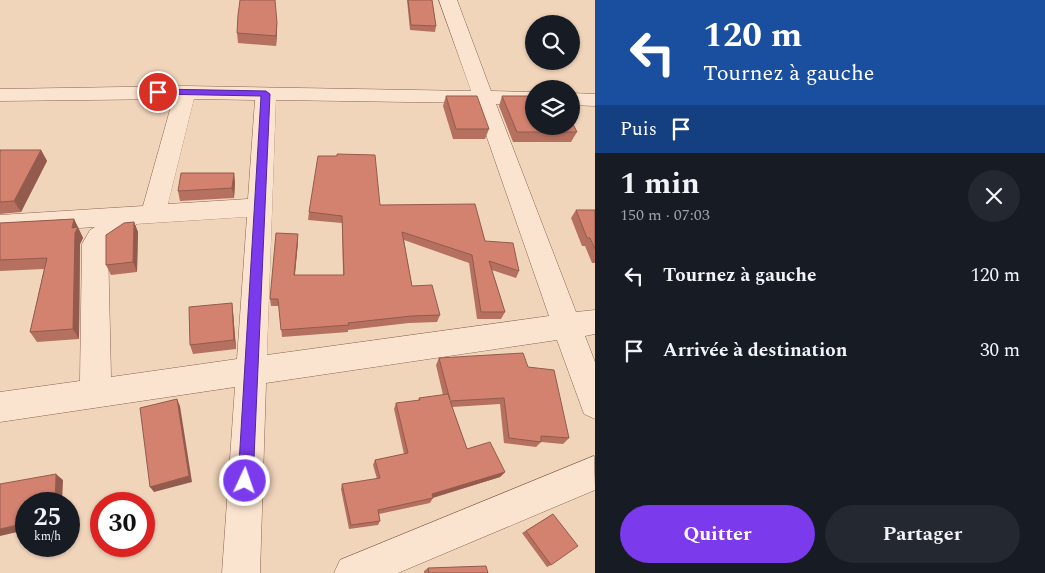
<!DOCTYPE html>
<html lang="fr">
<head>
<meta charset="utf-8">
<style>
	:root { --surface:#171b24; --page:#242831; --text:#f1f3f6; --muted:#9ea1a6; --accent:#7c3aed }
	body { margin:0; font-family:Spectral,serif; background:var(--page); color:var(--text); height:100vh; display:flex; flex-direction:column; font-size:19px; white-space:nowrap }
	* { box-sizing:border-box; margin:0 }
	p { font-size:16px; color:var(--muted) }
	.icon { flex:none; width:28px; height:28px; fill:none; stroke:currentColor; stroke-width:2; stroke-linecap:round; stroke-linejoin:round }
	.map { position:relative; flex:1; overflow:hidden }
	.panel { display:flex; flex-direction:column; background:var(--surface); width:450px }
	.panel>* { flex:none }
	.top-card { background:#1a4fa0; color:#fff; overflow:hidden }
	.tools { position:absolute; left:525px; top:15px; display:grid; gap:10px }
	.tools a { display:grid; place-items:center; width:55px; height:55px; border-radius:50%; background:var(--surface); box-shadow:0 1px 4px #0004; font-size:25px }
	.speed { position:absolute; left:15px; top:492px; display:flex; gap:10px; font-size:25px; font-weight:700; text-align:center }
	.speed>* { display:grid; place-content:center; width:65px; height:65px; border-radius:50%; background:var(--surface); box-shadow:0 1px 4px #0004; line-height:1 }
	.speed small { font-size:12px; font-weight:400 }
	.speed .limit { border:8px solid #d22; background:#fff; color:#111 }
	.pin { position:absolute; display:grid; place-items:center; width:42px; height:42px; color:#fff; margin:-21px; border:2px solid #fff; border-radius:50%; box-shadow:0 1px 5px #0007 }
	.me { position:absolute; width:55px; margin:-28px; rotate:3deg; stroke-linejoin:round; filter:drop-shadow(0 0 4px #0008) }
	.turn { display:flex; align-items:center; gap:18px; height:105px; padding:0 25px; font-size:22px }
	.turn .icon { width:65px; height:65px; stroke-width:2.5 }
	.turn b { display:block; font-size:35px; line-height:42px }
	.then { display:flex; align-items:center; height:48px; padding:0 25px; background:#0003; gap:10px; font-size:19px }
	.round { display:grid; place-items:center; flex:none; width:52px; height:52px; border-radius:26px; background:var(--page) }
	.summary { display:flex; align-items:center; justify-content:space-between; height:85px; padding:0 25px }
	h1 { font-size:30px; font-weight:700; line-height:38px }
	.action { display:flex; gap:10px; margin-top:auto; padding:10px 25px }
	.action a { flex:1; height:58px; border-radius:30px; background:var(--accent); color:#fff; font-size:20px; font-weight:700; line-height:58px; text-align:center }
	.action a+a { background:var(--page); color:var(--text) }
	ul { padding:0; list-style:none }
	li { display:flex; align-items:center; gap:15px; height:75px; padding:0 25px }
	li div { flex:1 }
	li b { display:block; font-size:19px }
	li em { font-style:normal }
	main { display:flex; flex:1; min-height:0 }
	.map>svg:first-child { display:block }
	.lines { fill:none; stroke-linecap:round; stroke-linejoin:round }
	.minor-casing { stroke:#896454; stroke-width:1 }
	.minor { fill:#fbe4cf; fill-rule:evenodd }
	.wall { fill:#b5705f }
	.shaded-wall { fill:#935b4d }
	.building { fill:#d2826e; stroke:#935b4d }
	.route { fill:#7c3aed; stroke:#51269a }
</style>
</head>
<body>
<main>
<div class="map">
<svg width="595" height="573" viewBox="0 0 595 573">
	<rect width="100%" height="100%" fill="#f1d5bb"/>
	<g class="lines">
		<defs>
			<path id="minor" d="M 439,0 L 457,0 L 491,91 L 534,92 L 534,104 L 496,104 L 576,312 L 595,310 L 595,334 L 585,336 L 595,362 L 595,419 L 584,414 L 557,340 L 266,383 L 260,573 L 222,573 L 235,387 L 0,422 L 0,392 L 80,381 L 82,244 L 90,230 L 95,227 L 0,233 L 0,215 L 143,206 L 173,99 L 0,101 L 0,89 L 185,86 L 471,91 ZM 194,99 L 255,100 L 248,199 L 168,204 ZM 276,100 L 475,103 L 549,316 L 267,355 ZM 247,217 L 237,359 L 111,377 L 108,244 L 137,224 Z
				M 571,93 L 595,94 L 595,106 L 571,105 Z
				M 594,456 L 595,490 L 398,573 L 334,573 L 340,560 Z"/>
		</defs>
		<use href="#minor" class="minor-casing"/>
		<use href="#minor" class="minor"/>
	</g>
	<path class="wall" d="M 407,0 L 432,0 L 436,26 L 435,32 L 410,30 Z
		M 277,23 L 277,33 L 276,46 L 238,43 L 237,33 Z
		M 446,96 L 489,129 L 485,139 L 453,139 L 443,106 Z
		M 502,96 L 577,132 L 571,142 L 513,142 L 499,106 Z
		M 0,150 L 41,150 L 47,161 L 21,212 L 0,214 Z
		M 234,173 L 235,183 L 234,198 L 180,201 L 178,191 Z
		M 380,205 L 485,241 L 519,271 L 516,278 L 492,270 L 505,312 L 501,319 L 477,319 L 469,263 L 404,240 L 412,286 L 440,315 L 437,322 L 409,323 L 348,330 L 348,332 L 282,337 L 279,306 L 271,306 L 270,299 L 298,242 L 295,275 L 343,275 L 342,223 L 308,220 L 309,212 Z
		M 576,210 L 595,210 L 595,263 L 592,263 L 585,246 L 582,246 L 571,218 Z
		M 74,219 L 83,238 L 80,244 L 79,339 L 37,342 L 30,332 L 44,269 L 0,271 L 0,223 Z
		M 134,222 L 138,232 L 137,272 L 111,275 L 106,265 Z
		M 232,303 L 233,312 L 236,349 L 193,354 L 190,345 Z
		M 439,358 L 528,367 L 569,438 L 563,444 L 541,442 L 536,447 L 504,443 L 500,404 L 452,407 L 467,449 L 505,472 L 500,477 L 433,498 L 430,503 L 379,514 L 380,521 L 378,525 L 349,529 L 341,489 L 342,484 L 377,479 L 373,465 L 375,460 L 404,454 L 394,409 L 396,403 L 418,401 L 419,398 L 443,395 L 436,365 Z
		M 553,514 L 551,565 L 547,567 L 522,533 Z
		M 428,568 L 488,573 L 424,573 L 424,571 Z"/>
	<path class="shaded-wall" d="M 277,23 L 277,33 L 276,46 L 276,36 Z
		M 41,150 L 47,161 L 21,212 L 14,201 Z
		M 234,173 L 235,183 L 234,198 L 232,188 Z
		M 74,219 L 83,238 L 80,244 L 79,339 L 73,329 L 72,228 Z
		M 134,222 L 138,232 L 137,272 L 133,262 Z
		M 298,234 L 298,242 L 294,282 L 294,275 Z
		M 232,303 L 233,312 L 236,349 L 234,340 Z
		M 177,399 L 180,406 L 192,482 L 154,492 L 150,487 Z
		M 505,472 L 500,477 L 428,499 L 432,494 Z
		M 56,474 L 63,480 L 62,504 L 55,504 Z
		M 26,523 L 26,530 L 0,536 L 0,529 Z"/>
	<path class="building" d="M 240,0 L 275,0 L 277,23 L 276,36 L 237,33 L 238,15 Z
		M 408,0 L 432,0 L 436,26 L 411,25 Z
		M 446,96 L 477,96 L 489,129 L 456,129 Z
		M 502,96 L 534,96 L 534,126 L 571,126 L 571,120 L 577,132 L 517,132 Z
		M 0,150 L 41,150 L 14,201 L 0,202 Z
		M 337,154 L 375,155 L 380,205 L 475,204 L 485,241 L 513,243 L 519,271 L 489,261 L 505,312 L 481,312 L 472,255 L 402,232 L 412,286 L 432,285 L 440,315 L 411,316 L 348,323 L 349,325 L 281,330 L 278,299 L 270,299 L 276,233 L 298,234 L 294,275 L 344,275 L 342,216 L 309,212 L 318,156 L 337,156 Z
		M 181,173 L 234,173 L 232,188 L 178,191 Z
		M 576,210 L 595,210 L 595,249 L 590,238 L 587,238 Z
		M 74,219 L 72,228 L 78,227 L 75,233 L 73,329 L 30,332 L 47,258 L 0,260 L 0,223 Z
		M 134,222 L 133,262 L 106,265 L 106,235 L 124,223 Z
		M 232,303 L 234,340 L 190,345 L 189,307 Z
		M 523,353 L 528,367 L 554,370 L 569,438 L 541,436 L 541,442 L 509,438 L 504,398 L 450,401 L 467,449 L 490,442 L 505,472 L 432,494 L 433,498 L 378,510 L 380,521 L 351,525 L 342,484 L 380,478 L 375,460 L 408,453 L 396,403 L 420,400 L 419,398 L 448,394 L 450,400 L 439,358 Z
		M 177,399 L 189,476 L 150,487 L 140,408 Z
		M 56,474 L 55,504 L 26,504 L 26,523 L 0,529 L 0,484 Z
		M 553,514 L 578,546 L 551,565 L 526,531 Z
		M 486,566 L 488,573 L 429,573 L 428,568 Z"/>
	<path class="route" d="M 158,89 L 266,91 L 270,94 L 253,481 L 250,486 L 245,488 L 240,486 L 238,481 L 261,96 L 155,94 L 153,92 Z"/>
</svg>
<div class="tools">
<a><svg class="icon" aria-label="search" viewBox="0 0 24 24"><circle cx="10" cy="10" r="6"/><path d="M15 15l6 6"/></svg></a>
<a><svg class="icon" aria-label="layers" viewBox="0 0 24 24"><path d="M12 4l9 5-9 5-9-5zM3 14l9 5 9-5"/></svg></a>
</div>
<div class="speed"><div>25<small>km/h</small></div><div class="limit">30</div></div>
<div class="pin" style="left:158px;top:92px;background:#d93025"><svg class="icon" aria-label="arrive" viewBox="0 0 24 24"><path d="M6 21V4h12l-3 4 3 4H6"/></svg></div>
<svg class="me" style="left:245px;top:481px" viewBox="-20 -20 40 40"><circle r="17" fill="#7c3aed" stroke="#fff" stroke-width="3"/><path d="M0-11L8 9 0 5-8 9z" fill="#fff"/></svg>
</div>
<section class="panel">
<div class="top-card">
<div class="turn"><svg class="icon" aria-label="left" viewBox="0 0 24 24"><path d="M17 20v-9H6M10 6l-5 5 5 5"/></svg><div><b>120 m</b>Tournez à gauche</div></div>
<div class="then">Puis<svg class="icon" aria-label="arrive" viewBox="0 0 24 24"><path d="M6 21V4h12l-3 4 3 4H6"/></svg></div>
</div>
<div class="summary"><div><h1>1 min</h1><p>150 m · 07:03</p></div><a class="round"><svg class="icon" aria-label="close" viewBox="0 0 24 24"><path d="M6 6l12 12M18 6L6 18"/></svg></a></div>
<ul>
<li><svg class="icon" aria-label="left" viewBox="0 0 24 24"><path d="M17 20v-9H6M10 6l-5 5 5 5"/></svg><div><b>Tournez à gauche</b></div><em>120 m</em></li>
<li><svg class="icon" aria-label="arrive" viewBox="0 0 24 24"><path d="M6 21V4h12l-3 4 3 4H6"/></svg><div><b>Arrivée à destination</b></div><em>30 m</em></li>
</ul>
<div class="action"><a>Quitter</a><a>Partager</a></div>
</section>
</main>
</body>
</html>
